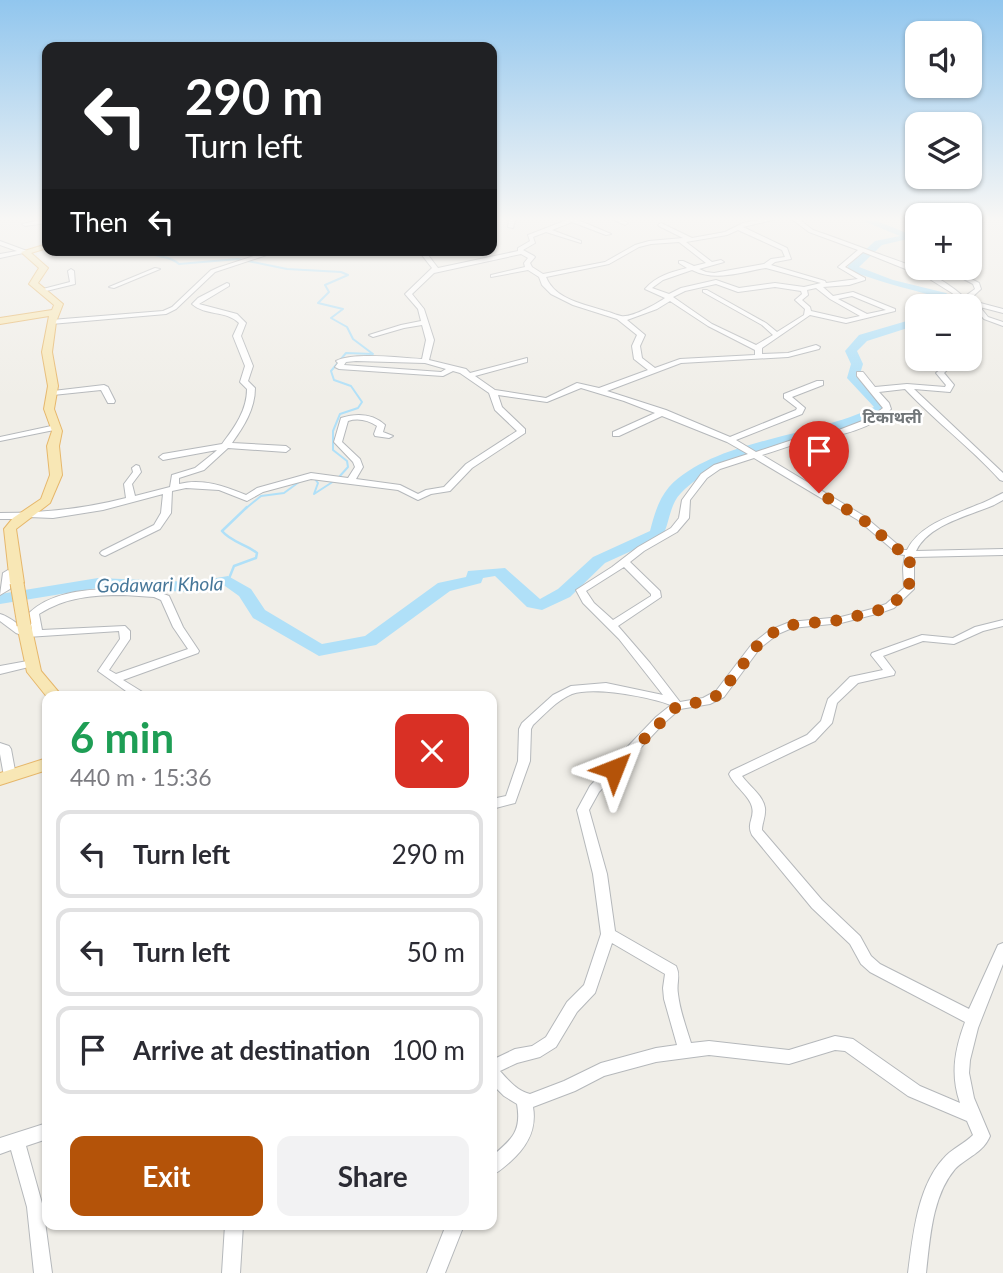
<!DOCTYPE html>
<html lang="en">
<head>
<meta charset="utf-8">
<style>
	:root { --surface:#fff; --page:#f2f2f3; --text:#2b2b33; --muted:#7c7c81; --line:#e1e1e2; --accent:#b45309 }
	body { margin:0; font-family:Lato,"Noto Sans Devanagari",sans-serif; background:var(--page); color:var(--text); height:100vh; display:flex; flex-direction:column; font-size:26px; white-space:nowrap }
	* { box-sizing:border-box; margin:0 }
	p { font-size:23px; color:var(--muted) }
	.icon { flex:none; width:38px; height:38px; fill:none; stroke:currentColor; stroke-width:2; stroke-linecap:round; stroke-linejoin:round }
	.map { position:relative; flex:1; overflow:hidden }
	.side { position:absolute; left:42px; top:691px; width:455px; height:539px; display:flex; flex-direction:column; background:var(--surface); border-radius:14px; box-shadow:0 2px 5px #0004 }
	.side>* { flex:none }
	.banner { position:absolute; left:42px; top:42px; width:455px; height:214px; border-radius:14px; box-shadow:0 2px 5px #0004; background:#202124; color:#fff; overflow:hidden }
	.fabs { position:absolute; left:905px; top:21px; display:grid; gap:14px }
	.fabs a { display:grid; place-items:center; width:77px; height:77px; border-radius:14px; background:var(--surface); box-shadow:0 2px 5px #0004; font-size:35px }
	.pin { position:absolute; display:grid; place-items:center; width:60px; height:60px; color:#fff; margin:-72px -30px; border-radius:50% 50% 50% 0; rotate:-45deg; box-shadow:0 0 7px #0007 }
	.pin .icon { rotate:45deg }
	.me { position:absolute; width:77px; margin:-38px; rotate:45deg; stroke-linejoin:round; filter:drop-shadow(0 0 5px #0008) }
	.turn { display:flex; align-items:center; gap:24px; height:147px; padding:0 28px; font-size:32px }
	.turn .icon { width:91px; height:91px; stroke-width:2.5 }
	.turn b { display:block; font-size:49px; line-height:60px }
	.then { display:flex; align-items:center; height:66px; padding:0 28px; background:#0003; gap:14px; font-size:26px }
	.round { display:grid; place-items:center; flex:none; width:74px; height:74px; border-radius:14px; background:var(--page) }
	.overview { display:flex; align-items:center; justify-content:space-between; height:119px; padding:0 28px }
	h1 { font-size:42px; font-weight:700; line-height:52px; color:#1e9e55 }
	.button { display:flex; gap:14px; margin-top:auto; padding:14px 28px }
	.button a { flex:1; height:80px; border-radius:14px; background:var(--accent); color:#fff; font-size:28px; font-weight:700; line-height:80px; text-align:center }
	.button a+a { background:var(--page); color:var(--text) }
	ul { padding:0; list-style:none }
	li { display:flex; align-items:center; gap:21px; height:88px; margin:0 14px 10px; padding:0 14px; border:4px solid var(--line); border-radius:14px }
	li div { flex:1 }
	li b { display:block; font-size:26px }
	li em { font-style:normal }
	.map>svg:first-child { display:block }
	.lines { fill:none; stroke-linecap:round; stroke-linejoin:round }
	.stream-far1 { stroke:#b0e0f8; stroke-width:2 }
	.stream { stroke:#b0e0f8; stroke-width:2.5 }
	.river { fill:#b0e0f8; fill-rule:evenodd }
	.minor-casing { stroke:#b5b8bb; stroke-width:2 }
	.major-casing { stroke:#e6b76b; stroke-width:2 }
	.minor { fill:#fff; fill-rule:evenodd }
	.major { fill:#f8e7b5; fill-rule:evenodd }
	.major-bridge-casing { stroke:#e6b76b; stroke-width:15; stroke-linecap:butt }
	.major-bridge { stroke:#f8e7b5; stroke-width:13 }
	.route { stroke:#b45309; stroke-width:12; stroke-dasharray:0 21.6 }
	.labels { text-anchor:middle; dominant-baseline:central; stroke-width:5; stroke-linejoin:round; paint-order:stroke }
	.far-neighbourhood-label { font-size:16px; font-weight:bold; fill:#717679; stroke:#fff }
	.water-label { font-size:19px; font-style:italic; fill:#477799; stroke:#fff }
</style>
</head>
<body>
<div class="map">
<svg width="1003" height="1273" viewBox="0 0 1003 1273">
	<rect width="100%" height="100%" fill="#f0eee8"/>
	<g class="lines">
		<path class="stream-far1" d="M 144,250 C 155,259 168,254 179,264 L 238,259 L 287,269 L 341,272 L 348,275 L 325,285 L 329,292 L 318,303 L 343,309 L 331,318 L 347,327 L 353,339 L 373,354 L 346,353 L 331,371 L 334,380 L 351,386 L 362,402 L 358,408 L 340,414 L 333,431 L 333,450 L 347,461 L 348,467 L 339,477
			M 315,479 L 318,483 L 314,494 L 334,481
			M 245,509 L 261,496 L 284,493 L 299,482"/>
		<path class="stream" d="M 228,581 L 234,566 L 256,558 L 257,553 C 246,544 231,542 222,531 L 247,507"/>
		<path class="river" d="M 861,220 L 875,220 L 916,237 L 882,245 L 859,267 L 893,280 L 946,293 L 965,306 C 952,306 946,300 934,296 C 905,288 877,281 848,270 L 848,266 L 875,241 L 900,236 Z
			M 917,318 L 917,325 L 867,341 L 857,351 L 863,364 L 859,377 L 885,402 L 888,409 L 886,412 C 825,442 725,446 681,493 C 669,505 670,523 662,537 L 605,563 L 570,597 L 542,610 L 527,607 L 495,576 L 483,578 L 481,583 L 450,591 L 376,645 L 319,656 L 253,618 L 239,596 L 225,586 L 193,592 L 98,588 L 0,604 L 0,594 L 98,578 L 193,582 L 228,576 L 251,589 L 265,610 L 322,644 L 365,636 L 438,583 L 466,577 L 468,571 L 505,568 L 540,599 L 558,589 L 593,557 L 650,531 C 654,516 658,500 669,487 C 715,439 814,437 874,407 L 847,378 L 851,364 L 845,351 L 859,335 Z"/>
		<defs>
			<path id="minor" d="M 40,220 L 47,220 L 47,223 L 25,226 L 22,224 Z
				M 509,220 L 515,220 L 513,228 L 508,227 Z
				M 567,220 L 578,220 L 611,234 L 606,235 L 572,222 L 552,230 L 581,241 L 581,243 L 546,232 L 533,237 L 535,243 L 523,250 L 534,256 L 535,257 L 530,263 L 532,267 L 543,274 L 605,262 L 635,245 L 649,241 L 683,238 L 659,226 L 658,225 L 661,223 L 692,238 L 725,232 L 743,223 L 759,220 L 772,220 L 743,227 L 787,248 L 791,259 L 775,262 L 771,265 L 825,281 L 826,283 L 858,279 L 838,267 L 858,250 L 809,232 L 793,220 L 800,220 L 813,230 C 834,237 855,245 876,253 C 907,264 939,274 964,297 L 975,289 L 973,284 L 943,268 L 950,268 L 979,283 L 981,289 L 969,300 L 1003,309 L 1003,313 L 980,307 L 988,317 L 1003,322 L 1003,326 L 984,319 L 972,305 L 962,302 L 952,293 L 928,278 L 863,252 L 845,267 L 865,278 L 865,280 L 849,285 L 823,287 L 833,296 L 853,292 L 895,309 L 895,311 L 846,323 L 810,315 L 762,348 L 762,354 L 788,353 L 816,345 L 820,347 L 819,349 L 788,357 L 681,363 L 607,391 L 666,410 L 730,437 L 796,410 L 797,408 L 784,398 L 784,394 L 817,381 L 823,381 L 823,385 L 792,397 L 805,408 L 802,414 L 736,440 L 756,452 L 798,438 L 831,433 L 870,418 L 883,408 L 857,376 L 857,372 L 863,372 L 875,387 L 907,384 L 945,387 L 946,385 L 936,373 L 950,361 L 954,363 L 944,373 L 954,385 L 950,392 L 914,389 L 1003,473 L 1003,481 L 1000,480 C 970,447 935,421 905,389 L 879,392 L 889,403 L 891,409 C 868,432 835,436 804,442 C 790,445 776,451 762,455 L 864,516 L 904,550 L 907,550 C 920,524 952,516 977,505 C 986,502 994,497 1003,493 L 1003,500 L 994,505 C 969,516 929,524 916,551 L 1003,549 L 1003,555 L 914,557 L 914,589 L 894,608 L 880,613 L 841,623 L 792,628 L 778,634 L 760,648 L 724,697 L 710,704 L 680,709 L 664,723 L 599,792 L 589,810 L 607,874 L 615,931 L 676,966 C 681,976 676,983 678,994 C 680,1011 686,1027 691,1043 L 709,1041 L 789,1050 L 835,1036 L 853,1039 L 920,1086 L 960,1103 C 950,1074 955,1049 965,1022 L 870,972 L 861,964 L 850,944 L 812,908 L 752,835 C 746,823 755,818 752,807 C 750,796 734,786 729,774 L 731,771 L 807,735 L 821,721 L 828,699 L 850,677 L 883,670 L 871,655 L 872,653 L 922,635 L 953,638 L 975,627 L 1003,620 L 1003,626 L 983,631 L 954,644 L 923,641 L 883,656 L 895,672 L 894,675 L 858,683 L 837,703 L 832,723 L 815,741 L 742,776 C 749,786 763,795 765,808 C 766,816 762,823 762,830 L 822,900 L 860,936 L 871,956 L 880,964 L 969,1009 L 998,945 L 1003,943 L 1003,964 L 978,1028 L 970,1060 L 969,1073 L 974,1098 L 990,1136 C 983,1153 967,1157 955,1169 C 932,1196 930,1239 926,1273 L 908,1273 C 913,1236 917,1188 943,1159 C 951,1149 964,1144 973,1135 L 967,1121 L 908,1096 L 845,1051 L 835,1050 L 789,1064 L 709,1055 L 656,1062 L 604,1076 L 575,1091 L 533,1107 C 537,1130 527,1147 510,1162 C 504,1167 499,1172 492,1175 L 492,1156 C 511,1140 522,1132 517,1104 L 504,1096 L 492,1084 L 492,1060 L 515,1049 L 532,1046 L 546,1037 L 567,1002 L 584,985 L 601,934 L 593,874 L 577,810 L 590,786 L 656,717 L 671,705 C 650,697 594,686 572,694 C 557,700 544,715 533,725 L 531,729 L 530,761 L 515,803 L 492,809 L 492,799 L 506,796 L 518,761 L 519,729 L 522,723 L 553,695 L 571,686 L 606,683 L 663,695 L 619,639 L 583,603 L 576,590 L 612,567 L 638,547 L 671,528 L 679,518 L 682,500 L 701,474 L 714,465 L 748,454 L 727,442 L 662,416 L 619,436 L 613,436 L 613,432 L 655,413 L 624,401 L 581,388 L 547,402 L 498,395 L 502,407 L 525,429 L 525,433 L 472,468 L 450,491 L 431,494 L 418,500 L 398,490 L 311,479 L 263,492 L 247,501 L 219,490 L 186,488 L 172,491 L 171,513 L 160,529 L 105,556 L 102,555 L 100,553 L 102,551 L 154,525 L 161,513 L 163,494 L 103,510 L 53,518 L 29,517 L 25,519 L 0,519 L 0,513 C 42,513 84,509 126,498 L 124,484 L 133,472 L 132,468 L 136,465 L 139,466 L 141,472 L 132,484 L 135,496 L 170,487 L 172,475 L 195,468 L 215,452 L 217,450 L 163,460 L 159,457 L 163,454 L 222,444 C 235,427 247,410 247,389 L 240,382 L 245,366 L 233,336 L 239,323 C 226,310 205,316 192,304 L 198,298 L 227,283 L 229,284 L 229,286 L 199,304 L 237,314 L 246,323 L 241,336 L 253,366 L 248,381 L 255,388 C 255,409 244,426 232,443 L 286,446 L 290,449 L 286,452 L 228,448 L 204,470 L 179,478 L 179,484 C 202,478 225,486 246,495 L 257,488 L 311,473 L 348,478 L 355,467 L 353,462 L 334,442 L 341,418 C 357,413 373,414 385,425 L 383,432 L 393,436 L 389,438 L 375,436 L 374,434 L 377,426 C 368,420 358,418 348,421 L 342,442 L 360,459 L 363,467 L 356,479 L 400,485 L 418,494 L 426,490 L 444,487 L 466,464 L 517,431 L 495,410 L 489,393 L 460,373 L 453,371 L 443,376 L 339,369 L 335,367 L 338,363 L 336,361 C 354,352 400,358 422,359 L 426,340 L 422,325 L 404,328 L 373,337 L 369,335 L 401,325 L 421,321 L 418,309 L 405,294 L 432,268 L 418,250 L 424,250 L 426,252 L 444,250 L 428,255 L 438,268 L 518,251 L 518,248 L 530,241 L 528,235 ZM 738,230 L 782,250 L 785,257 L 771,259 L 764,264 L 714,273 L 706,272 L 699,269 L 724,262 L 721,260 L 712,262 L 686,242 L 727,235 ZM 679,242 L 706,263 L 694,266 L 683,261 L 679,261 L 679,263 L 687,268 C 671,272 656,276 645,289 L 665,298 C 656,304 632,318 621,316 C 616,315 610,312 605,311 C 585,304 555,300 546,277 L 609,264 L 639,247 L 651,244 ZM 521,254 L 528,258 L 524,263 L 525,267 L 491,275 L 491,277 L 528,270 L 539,277 L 542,285 L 551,294 L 573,305 L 617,319 L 637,335 L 632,346 L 634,359 L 648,370 L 599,388 L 577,383 L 546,398 L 495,390 L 475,376 L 527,362 L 527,358 L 470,373 L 466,369 L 429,360 L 434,340 L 424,309 L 412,294 L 434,273 ZM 766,268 L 821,283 L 804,287 L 775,283 L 739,288 L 716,280 L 681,288 L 669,294 L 652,288 L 663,280 L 692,270 C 716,282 741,272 766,268 ZM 716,284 L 738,292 L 775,287 L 801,291 L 802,294 L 795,300 L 805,309 L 804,315 L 777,332 L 766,323 L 707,290 L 703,290 L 703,292 L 762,325 L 773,335 L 756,345 L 712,324 L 673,297 L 685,291 ZM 816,288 L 830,299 L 860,316 L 846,319 L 811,311 L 810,307 L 802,300 L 808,295 L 807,290 ZM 852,296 L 886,310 L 867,314 L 838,299 ZM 670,301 L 708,326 L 755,350 L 755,355 L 680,359 L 655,368 L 642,358 L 640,346 L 645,335 L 627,320 L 657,309 ZM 356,361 L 425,363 L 446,369 L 441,372 L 344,365 L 346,362 ZM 754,458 L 858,520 L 898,554 L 905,555 L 903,568 L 904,588 L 886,604 L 872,609 L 841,617 L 790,622 L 770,630 L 752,644 L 716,691 L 703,698 L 680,702 L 650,663 L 618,626 L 661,597 L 660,591 L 630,562 L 644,551 L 677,532 L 689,518 L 690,500 L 707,478 L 720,469 ZM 624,567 L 651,594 L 651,596 L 613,620 L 594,603 L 586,591 ZM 612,943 L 665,974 L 663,988 L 664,999 L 677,1045 L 656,1048 L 601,1063 L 564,1081 L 530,1094 C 517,1091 508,1080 500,1071 L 517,1063 L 540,1057 L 556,1047 L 577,1012 L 595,993 Z
				M 614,220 L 623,220 L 628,223 L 625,225 Z
				M 0,241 L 27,251 L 28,252 L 0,258 L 0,254 L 17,251 L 0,245 Z
				M 272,250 L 282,250 L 215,272 L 176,309 L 166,314 L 51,324 L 48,322 L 51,320 L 163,311 L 172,307 L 211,270 Z
				M 155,268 L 160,269 L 114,288 L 109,287 Z
				M 71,269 L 74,271 L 75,284 L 42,292 L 39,290 L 70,282 L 68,271 Z
				M 104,385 L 108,387 L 115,401 L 114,403 L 108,403 L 101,390 L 53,395 L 49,393 L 53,391 Z
				M 56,425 L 60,427 L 59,429 L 0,441 L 0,437 Z
				M 8,570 L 13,573 L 10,589 L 0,595 L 3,573 Z
				M 108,589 L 156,591 L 169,596 L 183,627 L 199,651 L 198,653 L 123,680 L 144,693 L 145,696 L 133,696 L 98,671 L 120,639 L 119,631 L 27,637 L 16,633 L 0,621 L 0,614 C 12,617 20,629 32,630 L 29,613 C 50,593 81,590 108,589 ZM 124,595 L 154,597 L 161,600 L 173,627 L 188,649 L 116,674 L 109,670 L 130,639 L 130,631 L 125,626 L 42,630 L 39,614 C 66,597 93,595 124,595 Z
				M 33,660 L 37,661 L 38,663 L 37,665 L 0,674 L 0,666 Z
				M 0,743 L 9,746 L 11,749 L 16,776 L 14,779 L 6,779 L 4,776 L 0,754 Z
				M 47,1123 L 47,1139 L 26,1146 L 43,1207 L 52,1273 L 34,1273 L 27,1207 L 11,1150 L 0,1154 L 0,1138 Z
				M 225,1225 L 243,1225 L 240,1273 L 222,1273 Z
				M 446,1225 L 464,1225 L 445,1273 L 427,1273 Z"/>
			<path id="major" d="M 47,244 L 47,248 L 31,253 L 48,268 L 38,283 L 63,304 L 56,322 L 52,352 L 58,386 L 54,409 L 62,431 L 59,446 L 62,475 L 50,503 L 16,529 L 24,583 L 17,587 L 10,583 L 4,529 L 13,518 L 41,499 L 50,475 L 47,446 L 52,431 L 44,409 L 48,386 L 42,352 L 49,316 L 0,324 L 0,318 L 52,310 L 54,305 L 29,284 L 39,268 L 21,252 Z
				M 24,621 L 31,625 L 41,671 L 62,696 L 47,697 L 27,672 L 17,625 Z
				M 47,758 L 47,770 L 0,785 L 0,773 Z"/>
		</defs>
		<use href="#minor" class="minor-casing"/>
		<use href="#major" class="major-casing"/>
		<use href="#minor" class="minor"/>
		<use href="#major" class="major"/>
		<defs>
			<path id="major-bridge" d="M 17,583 L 24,625"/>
		</defs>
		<use href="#major-bridge" class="major-bridge-casing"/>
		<use href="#major-bridge" class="major-bridge"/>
	</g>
	<linearGradient id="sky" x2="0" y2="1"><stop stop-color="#91c6ee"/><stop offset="0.55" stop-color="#f8f7f5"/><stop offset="1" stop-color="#f8f7f5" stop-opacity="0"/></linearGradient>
	<rect width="1003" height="398" fill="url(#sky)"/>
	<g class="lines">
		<path class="route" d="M 614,769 L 677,706 L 706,701 L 720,694 L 757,646 L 774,632 L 790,625 L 841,620 L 876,611 L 890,606 L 909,589 L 910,554 L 901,552 L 861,518 L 819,493"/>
	</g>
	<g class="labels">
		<g class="far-neighbourhood-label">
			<text x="892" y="416">टिकाथली</text>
		</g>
		<g class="water-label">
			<text transform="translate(160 584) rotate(-1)">Godawari Khola</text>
		</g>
	</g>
</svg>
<div class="fabs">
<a><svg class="icon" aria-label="sound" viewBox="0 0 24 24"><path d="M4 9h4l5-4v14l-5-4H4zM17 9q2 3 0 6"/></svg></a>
<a><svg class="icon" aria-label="layers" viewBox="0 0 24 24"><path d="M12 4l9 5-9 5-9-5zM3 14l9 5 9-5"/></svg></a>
<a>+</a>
<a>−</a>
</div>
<div class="pin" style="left:819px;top:493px;background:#d93025"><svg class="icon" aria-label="arrive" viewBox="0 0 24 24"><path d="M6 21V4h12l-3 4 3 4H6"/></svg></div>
<svg class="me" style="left:614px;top:769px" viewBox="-20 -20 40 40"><path d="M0-17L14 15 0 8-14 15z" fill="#b45309" stroke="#fff" stroke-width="4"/></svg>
<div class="banner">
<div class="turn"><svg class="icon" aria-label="left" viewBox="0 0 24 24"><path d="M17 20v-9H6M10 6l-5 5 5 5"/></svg><div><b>290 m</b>Turn left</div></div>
<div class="then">Then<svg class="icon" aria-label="left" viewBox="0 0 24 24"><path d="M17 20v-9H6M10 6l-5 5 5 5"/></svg></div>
</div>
<section class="side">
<div class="overview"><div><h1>6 min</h1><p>440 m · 15:36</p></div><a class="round" style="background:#d93025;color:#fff"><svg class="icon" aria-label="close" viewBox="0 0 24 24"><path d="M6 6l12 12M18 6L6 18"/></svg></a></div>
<ul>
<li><svg class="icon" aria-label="left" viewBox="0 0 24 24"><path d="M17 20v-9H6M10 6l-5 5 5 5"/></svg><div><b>Turn left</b></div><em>290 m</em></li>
<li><svg class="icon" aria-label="left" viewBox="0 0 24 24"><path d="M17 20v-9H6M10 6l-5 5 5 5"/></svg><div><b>Turn left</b></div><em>50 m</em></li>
<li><svg class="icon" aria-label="arrive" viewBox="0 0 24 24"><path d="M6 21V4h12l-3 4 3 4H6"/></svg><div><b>Arrive at destination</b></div><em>100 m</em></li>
</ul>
<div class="button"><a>Exit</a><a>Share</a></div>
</section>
</div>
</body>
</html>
